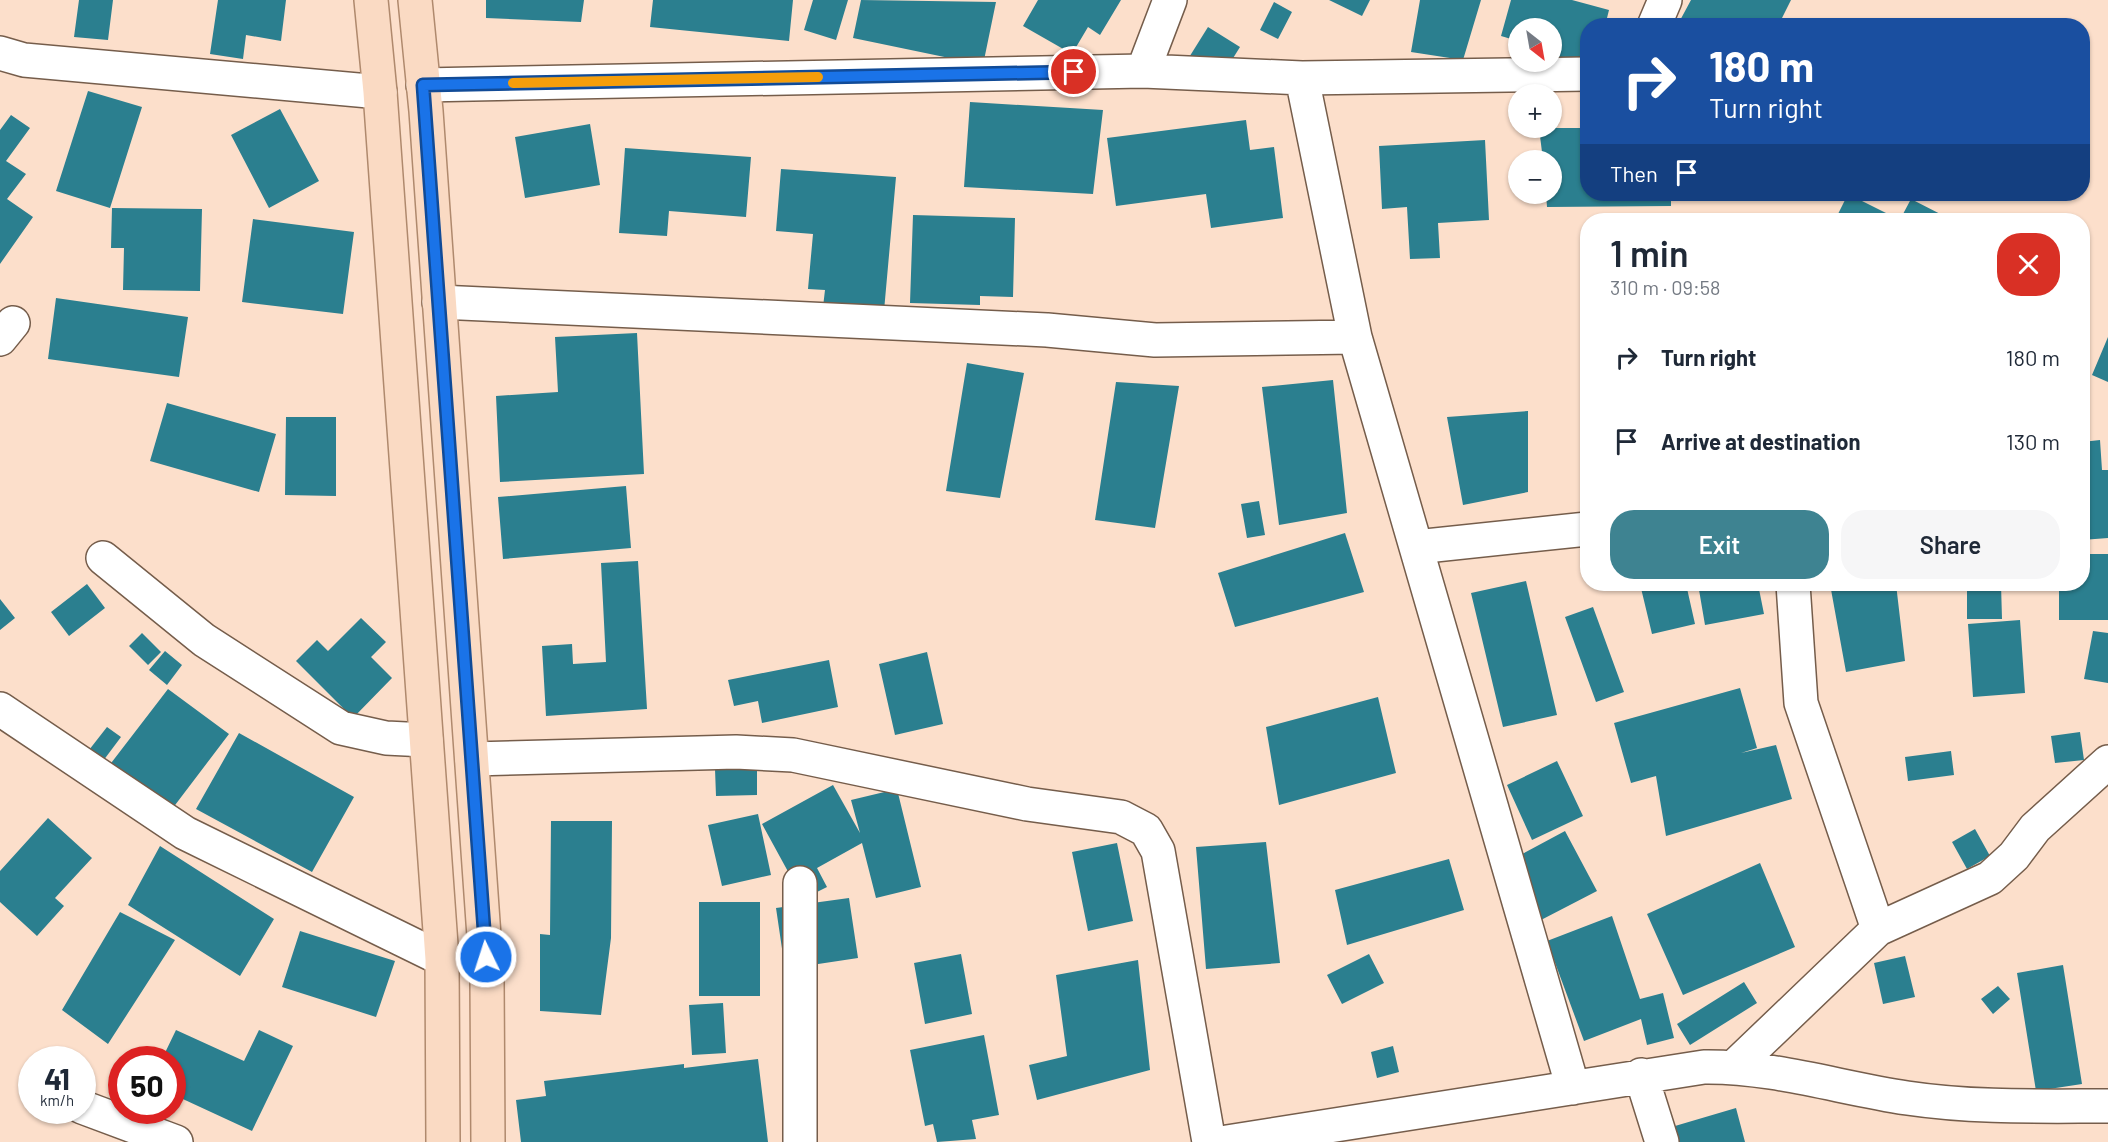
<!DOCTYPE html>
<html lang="en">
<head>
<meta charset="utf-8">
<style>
	:root { --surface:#fff; --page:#f6f6f7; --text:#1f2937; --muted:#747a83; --accent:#3e8391 }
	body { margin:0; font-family:Barlow,sans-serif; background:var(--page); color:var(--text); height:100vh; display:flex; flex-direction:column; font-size:22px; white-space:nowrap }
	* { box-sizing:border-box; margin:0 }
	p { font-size:20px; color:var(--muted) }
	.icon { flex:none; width:33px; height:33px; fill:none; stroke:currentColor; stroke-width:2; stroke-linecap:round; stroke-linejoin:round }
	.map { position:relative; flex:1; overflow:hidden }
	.panel { position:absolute; left:1580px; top:213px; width:510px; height:378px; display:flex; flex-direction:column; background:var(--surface); border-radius:24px; box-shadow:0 2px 4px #0004 }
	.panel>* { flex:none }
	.guide { position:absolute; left:1580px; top:18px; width:510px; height:183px; border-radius:24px; box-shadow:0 2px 4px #0004; background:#1a4fa0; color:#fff; overflow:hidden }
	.needle { width:39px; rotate:149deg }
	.buttons { position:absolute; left:1508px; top:18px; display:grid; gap:12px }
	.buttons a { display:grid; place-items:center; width:54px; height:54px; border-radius:50%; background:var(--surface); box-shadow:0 2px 4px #0004; font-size:30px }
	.speed { position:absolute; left:18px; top:1046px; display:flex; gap:12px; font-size:30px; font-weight:700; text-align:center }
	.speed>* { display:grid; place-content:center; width:78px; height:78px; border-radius:50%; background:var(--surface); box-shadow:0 2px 4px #0004; line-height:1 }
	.speed small { font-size:15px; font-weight:400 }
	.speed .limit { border:9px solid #d22; background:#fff; color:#111 }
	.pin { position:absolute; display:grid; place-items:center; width:51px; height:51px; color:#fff; margin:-26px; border:3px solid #fff; border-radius:50%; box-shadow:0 2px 6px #0007 }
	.me { position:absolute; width:66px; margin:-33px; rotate:356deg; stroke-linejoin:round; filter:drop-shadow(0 0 4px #0008) }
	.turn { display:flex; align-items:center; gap:21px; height:126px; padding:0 30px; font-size:27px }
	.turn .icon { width:78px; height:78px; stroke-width:2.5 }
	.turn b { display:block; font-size:42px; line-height:51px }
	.then { display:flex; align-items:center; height:57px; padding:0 30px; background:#0003; gap:12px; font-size:22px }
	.round { display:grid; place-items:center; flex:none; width:63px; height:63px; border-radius:24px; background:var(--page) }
	.head { display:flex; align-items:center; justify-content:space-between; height:102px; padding:0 30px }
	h1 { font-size:36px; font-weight:600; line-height:45px }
	.primary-button { display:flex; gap:12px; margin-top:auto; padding:12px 30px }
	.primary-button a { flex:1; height:69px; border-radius:24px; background:var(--accent); color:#fff; font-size:24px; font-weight:600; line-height:69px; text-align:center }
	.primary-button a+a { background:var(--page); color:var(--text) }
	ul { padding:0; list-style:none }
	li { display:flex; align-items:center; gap:18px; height:84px; padding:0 30px }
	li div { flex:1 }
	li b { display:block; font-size:22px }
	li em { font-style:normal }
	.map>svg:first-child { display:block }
	.building { fill:#2b7f8f }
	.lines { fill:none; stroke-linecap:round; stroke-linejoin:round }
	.minor-casing { stroke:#755d4b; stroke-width:36 }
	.major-casing { stroke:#af896d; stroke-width:36 }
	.minor { stroke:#fff; stroke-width:33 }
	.major { stroke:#fadac3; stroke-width:33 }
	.route-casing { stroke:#114b97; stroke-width:15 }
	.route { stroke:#1a73e8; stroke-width:10 }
	.slow { stroke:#f59e0b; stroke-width:10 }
</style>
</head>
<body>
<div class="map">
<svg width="2108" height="1142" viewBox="0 0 2108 1142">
	<rect width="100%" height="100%" fill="#fcdfcb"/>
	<path class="building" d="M 79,0 L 113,0 L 108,40 L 74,37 Z
		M 218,0 L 286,0 L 281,41 L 246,35 L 243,59 L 210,54 Z
		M 486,0 L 584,0 L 581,22 L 486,18 Z
		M 653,0 L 793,0 L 789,41 L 650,27 Z
		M 813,0 L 848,0 L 836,40 L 804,30 Z
		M 861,0 L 996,2 L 983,65 L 853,38 Z
		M 1038,0 L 1121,0 L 1100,35 L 1088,27 L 1072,54 L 1023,26 Z
		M 1329,0 L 1370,0 L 1362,16 Z
		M 1420,0 L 1481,0 L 1463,60 L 1411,52 Z
		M 1511,0 L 1572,0 L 1609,10 L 1605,26 L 1587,26 L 1587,81 L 1551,62 L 1551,28 L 1518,28 L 1518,41 L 1501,36 Z
		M 1691,0 L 1791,0 L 1778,26 L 1677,26 Z
		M 1274,2 L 1292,12 L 1278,39 L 1260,30 Z
		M 1208,27 L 1240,47 L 1220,79 L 1188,59 Z
		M 88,91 L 142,107 L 110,208 L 56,191 Z
		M 970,102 L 1103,110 L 1093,194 L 964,187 Z
		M 280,109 L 319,181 L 269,208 L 231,135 Z
		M 11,115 L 30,128 L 6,161 L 26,174 L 7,199 L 33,217 L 0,264 L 0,130 Z
		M 1246,120 L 1250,150 L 1274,147 L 1283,218 L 1211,228 L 1206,194 L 1116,206 L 1107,138 Z
		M 590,124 L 600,185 L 525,198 L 515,137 Z
		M 1539,128 L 1587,128 L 1587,194 L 1671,194 L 1671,206 L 1547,207 L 1546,194 L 1551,194 L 1551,160 L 1543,160 Z
		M 1485,140 L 1489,220 L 1438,223 L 1440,258 L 1410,259 L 1407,207 L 1382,209 L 1379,146 Z
		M 625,148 L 751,157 L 746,217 L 669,211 L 667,236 L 619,233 Z
		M 781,169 L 896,177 L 884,311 L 823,307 L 825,290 L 808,289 L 813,234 L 776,231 Z
		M 1848,194 L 1896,218 L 1895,220 L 1835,220 Z
		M 1911,199 L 1952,220 L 1914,220 L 1903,214 Z
		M 112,208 L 202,209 L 200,291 L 123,290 L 124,248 L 111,248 Z
		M 913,215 L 1015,218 L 1013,297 L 980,296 L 980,305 L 910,303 Z
		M 253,219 L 354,232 L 343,314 L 242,302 Z
		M 56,298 L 188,317 L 179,377 L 48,359 Z
		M 637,333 L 644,474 L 500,482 L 496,396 L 558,392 L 555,337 Z
		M 2108,337 L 2108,382 L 2092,375 Z
		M 967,363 L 1024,373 L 1000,498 L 946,491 Z
		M 1333,380 L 1347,513 L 1279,525 L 1262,387 Z
		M 1116,382 L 1179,386 L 1155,528 L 1095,520 Z
		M 167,403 L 276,434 L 259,492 L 150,461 Z
		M 1528,411 L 1528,492 L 1463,505 L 1447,417 Z
		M 286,417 L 336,417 L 336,496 L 285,495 Z
		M 2100,440 L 2102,470 L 2108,470 L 2108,538 L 2082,540 L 2082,442 Z
		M 626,486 L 631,548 L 503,559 L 498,497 Z
		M 1259,501 L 1265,535 L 1247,538 L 1241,504 Z
		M 1345,533 L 1364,592 L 1235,627 L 1218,573 Z
		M 2082,554 L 2108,554 L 2108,620 L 2059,620 L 2059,584 L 2082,584 Z
		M 638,561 L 647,709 L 546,716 L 542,646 L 572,644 L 573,664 L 606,662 L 601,563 Z
		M 1526,581 L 1557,715 L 1503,727 L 1471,593 Z
		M 87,584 L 105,608 L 69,636 L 51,612 Z
		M 1640,584 L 1686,584 L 1695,624 L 1652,634 Z
		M 1698,584 L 1758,584 L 1764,614 L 1705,625 Z
		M 1830,584 L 1896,584 L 1905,661 L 1846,672 Z
		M 1967,584 L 2001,584 L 2002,619 L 1967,619 Z
		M 0,599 L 15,618 L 0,630 Z
		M 1593,607 L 1624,692 L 1596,702 L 1565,617 Z
		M 361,618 L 386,642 L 371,657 L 392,678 L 353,718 L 296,661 L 317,640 L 328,651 Z
		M 2020,620 L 2025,693 L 1973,697 L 1968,624 Z
		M 2093,631 L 2108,633 L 2108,683 L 2084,679 Z
		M 142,633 L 161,652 L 148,665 L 129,646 Z
		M 165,651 L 182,665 L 167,685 L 149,670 Z
		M 927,652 L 943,724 L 895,735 L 879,664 Z
		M 829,660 L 838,707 L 762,723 L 758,701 L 734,706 L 728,680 Z
		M 1740,688 L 1757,748 L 1741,753 L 1776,745 L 1792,799 L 1666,836 L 1656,776 L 1631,783 L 1614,723 Z
		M 168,689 L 229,734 L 166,817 L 105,771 Z
		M 1378,697 L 1396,773 L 1279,805 L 1266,727 Z
		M 107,727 L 121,737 L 97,769 L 82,759 Z
		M 2080,732 L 2084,760 L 2055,763 L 2051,736 Z
		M 239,733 L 354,797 L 312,872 L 196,809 Z
		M 1951,751 L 1954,775 L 1908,781 L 1905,757 Z
		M 1557,761 L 1583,816 L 1532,840 L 1507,785 Z
		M 757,768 L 757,795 L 716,796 L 715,769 Z
		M 833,785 L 860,833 L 851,800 L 897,789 L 921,887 L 876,898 L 862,843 L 817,868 L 827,887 L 803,899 L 762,824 Z
		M 758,814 L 771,875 L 722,886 L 708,825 Z
		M 48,818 L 92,858 L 55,898 L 64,906 L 37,936 L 0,902 L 0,871 Z
		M 551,821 L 612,821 L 611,938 L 601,1015 L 540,1011 L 540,934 L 550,935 Z
		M 1975,829 L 1990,856 L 1967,869 L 1952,842 Z
		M 1565,831 L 1597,891 L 1541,920 L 1509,861 Z
		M 1266,842 L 1280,963 L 1206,969 L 1196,847 Z
		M 1117,843 L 1133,921 L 1088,931 L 1072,852 Z
		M 160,846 L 274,919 L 240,976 L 128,905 Z
		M 1449,859 L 1464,910 L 1347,945 L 1335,890 Z
		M 1760,863 L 1795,947 L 1683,995 L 1647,914 Z
		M 849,898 L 858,958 L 785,969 L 776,908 Z
		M 699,902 L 760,902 L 760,996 L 699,996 Z
		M 120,912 L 175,940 L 108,1044 L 62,1010 Z
		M 1612,916 L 1640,999 L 1663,993 L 1674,1038 L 1647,1045 L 1641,1019 L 1584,1041 L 1547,941 Z
		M 300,931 L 395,961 L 376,1017 L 282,987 Z
		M 961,954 L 972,1014 L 925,1024 L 914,963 Z
		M 1369,954 L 1384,983 L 1342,1004 L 1327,975 Z
		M 1905,956 L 1915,997 L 1883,1004 L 1874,963 Z
		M 1138,960 L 1150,1070 L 1037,1100 L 1029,1065 L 1067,1056 L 1056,975 Z
		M 2063,965 L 2082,1084 L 2036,1091 L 2017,973 Z
		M 1744,982 L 1757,1003 L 1690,1045 L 1677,1024 Z
		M 1998,986 L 2010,999 L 1993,1014 L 1981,999 Z
		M 723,1003 L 726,1053 L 692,1055 L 689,1005 Z
		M 176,1030 L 244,1061 L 259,1030 L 293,1046 L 252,1131 L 172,1094 L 172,1059 L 162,1059 Z
		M 984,1035 L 999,1115 L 972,1120 L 976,1139 L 937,1142 L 933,1124 L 925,1126 L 910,1050 Z
		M 1393,1046 L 1399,1072 L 1377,1078 L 1371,1052 Z
		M 758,1059 L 768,1142 L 521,1142 L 516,1100 L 546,1096 L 544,1081 L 684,1064 L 684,1068 Z
		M 1736,1108 L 1745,1142 L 1679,1142 L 1675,1126 Z"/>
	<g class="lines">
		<defs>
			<path id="minor" d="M 1654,26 L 1665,0
				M 0,53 L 24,60 L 380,92
				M 1143,71 L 1170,0
				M 1302,78 L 1355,337 L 1573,1088
				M 423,85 L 1143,71 L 1302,78 L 1587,74
				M 439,302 L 1047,330 L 1155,340 L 1355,337
				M 0,339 L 13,323
				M 1416,547 L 1587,529
				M 103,558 L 204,640 L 341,728 L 386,738 L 426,740
				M 1793,584 L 1801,703 L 1878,929
				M 0,709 L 185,833 L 442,959
				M 472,759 L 736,752 L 793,755 L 1027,804 L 1121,817 L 1146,830 L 1158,851 L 1209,1142
				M 1735,1066 L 1878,929 L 1990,878 L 2014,856 L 2035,828 L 2108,762
				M 1641,1075 L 1662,1142
				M 82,1107 L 176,1142
				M 800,1142 L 800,883
				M 1227,1142 L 1704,1067 C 1772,1066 1840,1088 1907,1098 C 1974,1108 2041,1106 2108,1106"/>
			<path id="major" d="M 371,0 L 380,92 L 442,959 L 443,1142
				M 415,0 L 426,111 L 487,979 L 488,1142"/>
		</defs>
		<use href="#minor" class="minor-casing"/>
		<use href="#major" class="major-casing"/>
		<use href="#minor" class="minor"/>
		<use href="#major" class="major"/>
	</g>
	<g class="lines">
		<defs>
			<path id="route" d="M 486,957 L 423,85 L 1074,72"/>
		</defs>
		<use href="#route" class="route-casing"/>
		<use href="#route" class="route"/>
		<path class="slow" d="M 513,83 L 818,77"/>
	</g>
</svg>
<div class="buttons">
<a><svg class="needle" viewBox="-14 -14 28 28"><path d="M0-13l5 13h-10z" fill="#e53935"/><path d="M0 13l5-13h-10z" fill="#747a83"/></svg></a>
<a>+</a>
<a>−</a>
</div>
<div class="speed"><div>41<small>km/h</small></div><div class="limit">50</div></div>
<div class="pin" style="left:1074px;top:72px;background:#d93025"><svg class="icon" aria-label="arrive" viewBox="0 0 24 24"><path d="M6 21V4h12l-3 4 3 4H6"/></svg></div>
<svg class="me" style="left:486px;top:957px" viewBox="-20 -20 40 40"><circle r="17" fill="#1a73e8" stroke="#fff" stroke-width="3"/><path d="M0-11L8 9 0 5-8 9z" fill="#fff"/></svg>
<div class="guide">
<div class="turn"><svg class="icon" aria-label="right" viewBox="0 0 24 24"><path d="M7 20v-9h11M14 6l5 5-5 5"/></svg><div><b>180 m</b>Turn right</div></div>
<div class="then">Then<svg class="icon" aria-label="arrive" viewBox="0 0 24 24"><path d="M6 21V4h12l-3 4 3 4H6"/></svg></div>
</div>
<section class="panel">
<div class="head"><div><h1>1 min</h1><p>310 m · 09:58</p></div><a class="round" style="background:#d93025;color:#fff"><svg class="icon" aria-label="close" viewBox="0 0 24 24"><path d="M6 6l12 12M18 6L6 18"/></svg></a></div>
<ul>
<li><svg class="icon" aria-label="right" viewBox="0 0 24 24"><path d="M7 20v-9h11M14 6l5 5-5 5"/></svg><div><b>Turn right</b></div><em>180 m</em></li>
<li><svg class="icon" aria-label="arrive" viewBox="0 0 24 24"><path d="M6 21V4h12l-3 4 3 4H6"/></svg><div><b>Arrive at destination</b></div><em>130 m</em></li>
</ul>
<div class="primary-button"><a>Exit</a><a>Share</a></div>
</section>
</div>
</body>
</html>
